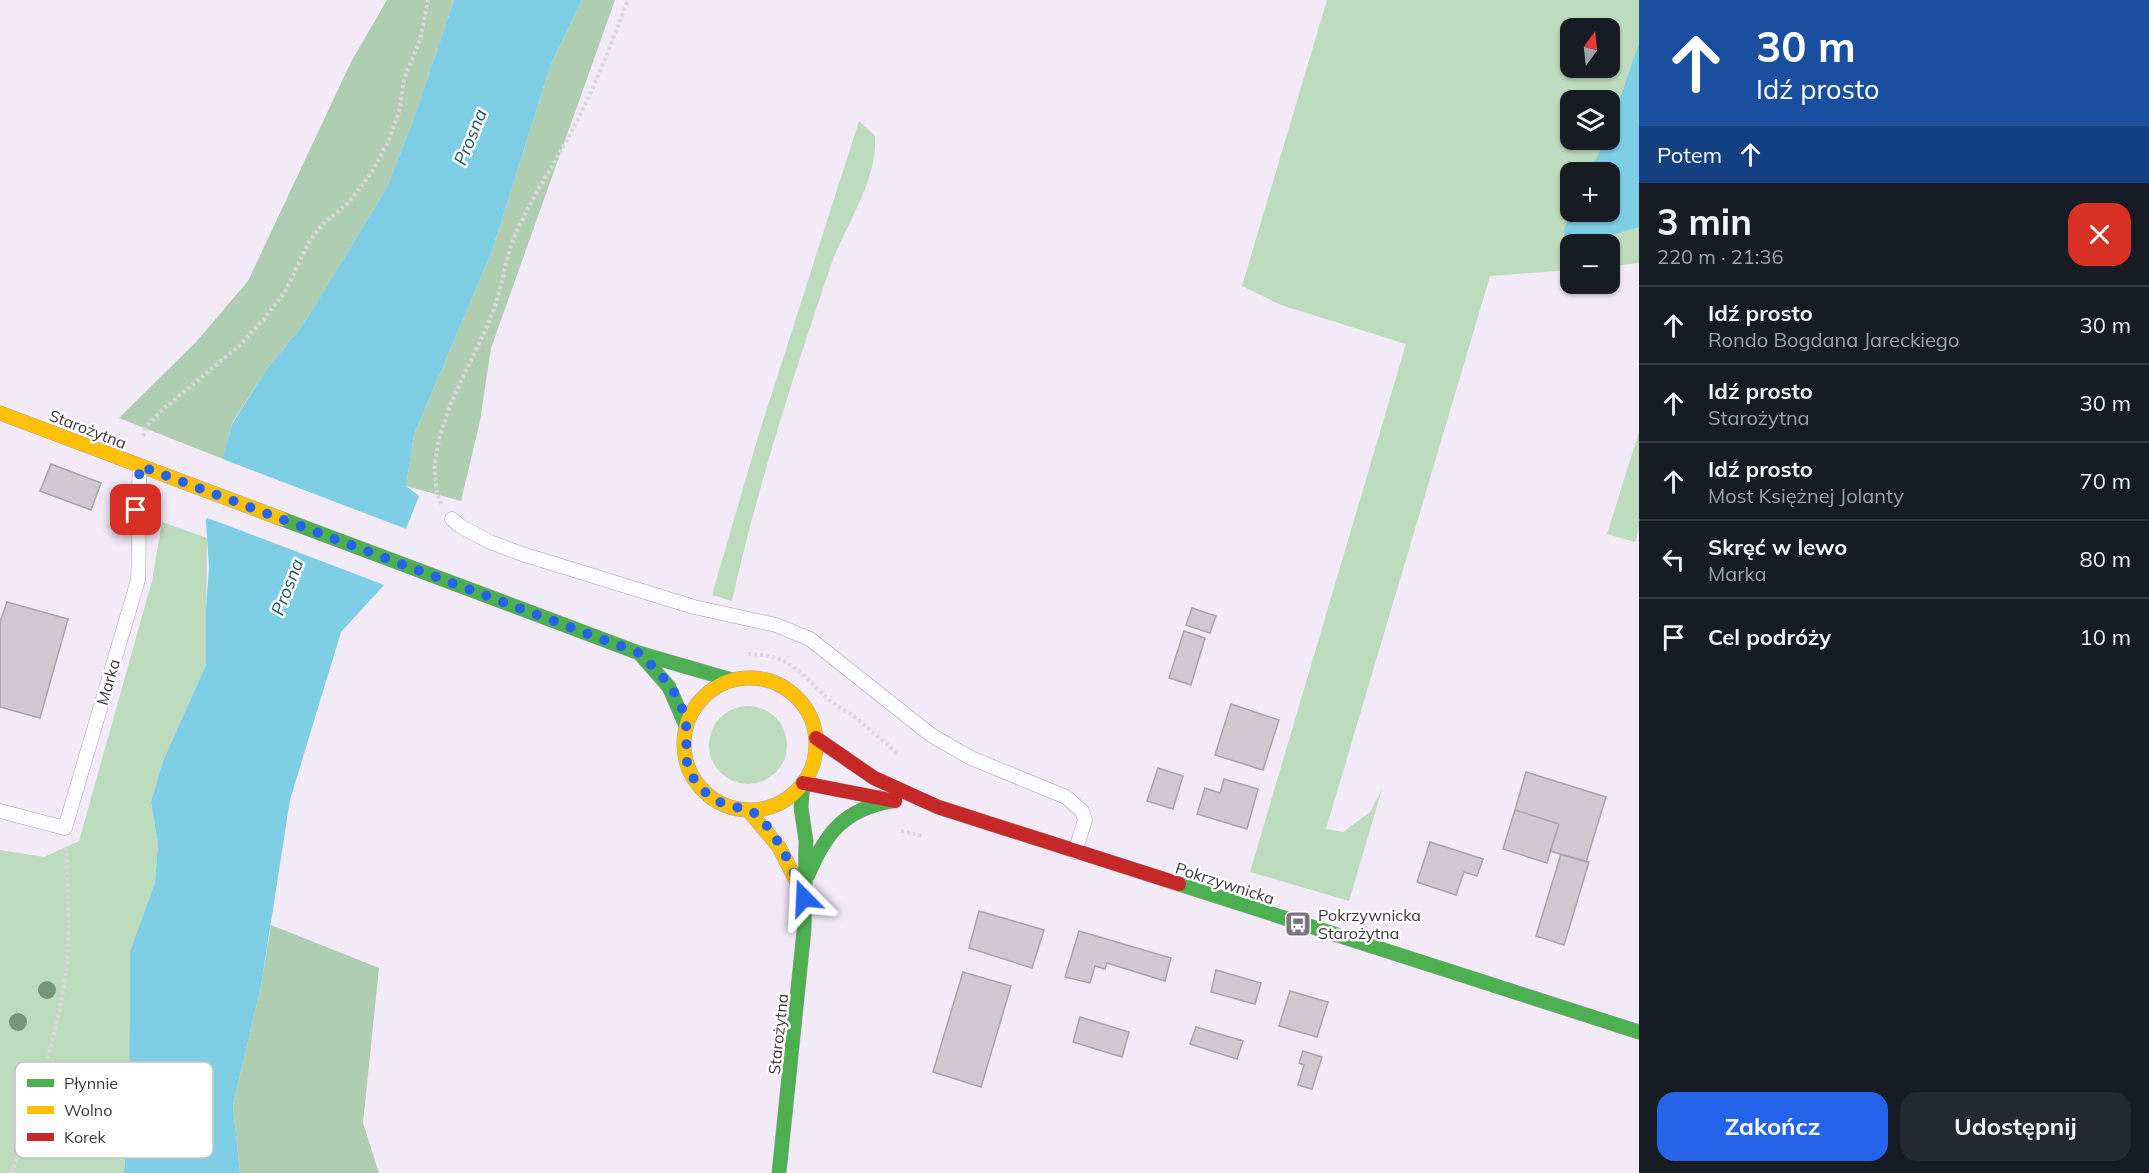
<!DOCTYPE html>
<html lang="pl">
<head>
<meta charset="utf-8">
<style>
	:root { --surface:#171b24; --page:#242831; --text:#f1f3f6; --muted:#9ea1a6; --line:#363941; --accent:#2563eb }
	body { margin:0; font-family:Mulish,sans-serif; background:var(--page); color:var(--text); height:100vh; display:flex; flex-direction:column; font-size:22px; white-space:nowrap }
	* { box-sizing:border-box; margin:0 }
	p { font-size:20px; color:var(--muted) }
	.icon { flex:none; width:33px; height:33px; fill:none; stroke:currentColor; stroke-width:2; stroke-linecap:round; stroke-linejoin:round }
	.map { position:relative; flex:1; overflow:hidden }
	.sheet { display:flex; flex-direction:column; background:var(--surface); width:510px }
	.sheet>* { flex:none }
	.top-card { background:#1a4fa0; color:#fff; overflow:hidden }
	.needle { width:39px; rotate:15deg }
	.controls { position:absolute; left:1560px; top:18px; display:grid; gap:12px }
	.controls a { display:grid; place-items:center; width:60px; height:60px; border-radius:12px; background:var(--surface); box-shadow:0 2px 4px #0004; font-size:30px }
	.pin { position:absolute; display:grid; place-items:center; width:51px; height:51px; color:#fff; margin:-26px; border-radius:12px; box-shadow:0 3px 9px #0006 }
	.me { position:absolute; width:66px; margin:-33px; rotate:339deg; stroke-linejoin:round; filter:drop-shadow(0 0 4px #0008) }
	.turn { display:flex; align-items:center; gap:21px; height:126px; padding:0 18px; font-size:27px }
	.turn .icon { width:78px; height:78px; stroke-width:2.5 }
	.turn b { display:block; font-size:42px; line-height:51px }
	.then { display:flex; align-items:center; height:57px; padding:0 18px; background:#0003; gap:12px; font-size:22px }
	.round { display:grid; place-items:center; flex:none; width:63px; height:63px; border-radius:18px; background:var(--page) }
	.summary { display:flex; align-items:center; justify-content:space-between; height:102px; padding:0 18px }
	h1 { font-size:36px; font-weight:700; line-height:45px }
	.cta { display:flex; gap:12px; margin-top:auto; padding:12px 18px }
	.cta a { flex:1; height:69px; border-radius:18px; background:var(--accent); color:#fff; font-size:24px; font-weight:700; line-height:69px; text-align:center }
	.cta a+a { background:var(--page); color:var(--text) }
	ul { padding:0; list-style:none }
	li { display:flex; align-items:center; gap:18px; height:78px; padding:0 18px; border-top:2px solid var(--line) }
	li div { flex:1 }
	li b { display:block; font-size:22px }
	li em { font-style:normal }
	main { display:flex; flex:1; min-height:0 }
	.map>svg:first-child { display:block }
	.green { fill:#bddbbd; fill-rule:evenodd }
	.forest { fill:#afcdb0 }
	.water { fill:#7ecfe6 }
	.pier { fill:#f2eaf6 }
	.building { fill:#d1c9d1; stroke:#aaa3ab; stroke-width:1.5 }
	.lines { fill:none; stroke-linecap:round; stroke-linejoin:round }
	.lane-casing { stroke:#a7a0aa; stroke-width:15 }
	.fast-casing { stroke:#a7a0aa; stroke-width:15 }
	.slow-casing { stroke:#a7a0aa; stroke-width:15 }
	.jam-casing { stroke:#a7a0aa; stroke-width:15 }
	.path { stroke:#dad8dc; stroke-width:4; stroke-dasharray:3 3; stroke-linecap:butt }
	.lane { stroke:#fdfcfe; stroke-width:14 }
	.fast { stroke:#4caf50; stroke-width:14 }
	.slow { stroke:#ffc107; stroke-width:14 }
	.jam { stroke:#c62828; stroke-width:14 }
	.tree { fill:#759578 }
	.route { stroke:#2563eb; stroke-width:10; stroke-dasharray:0 18 }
	.labels { text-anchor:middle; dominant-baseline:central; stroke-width:5; stroke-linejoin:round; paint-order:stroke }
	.street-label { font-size:16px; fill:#3a353d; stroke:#fff }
	.poi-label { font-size:16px; fill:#3a353d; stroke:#fff; text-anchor:start }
	.water-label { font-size:18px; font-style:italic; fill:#245561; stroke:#fff }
	.key { fill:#fff; stroke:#c4c2c5; stroke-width:1.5 }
	.key-label { font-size:16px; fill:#3a353d }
</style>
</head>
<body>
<main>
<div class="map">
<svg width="1639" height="1173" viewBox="0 0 1639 1173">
	<rect width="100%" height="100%" fill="#f2eaf6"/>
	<path class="green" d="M 1327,0 L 1639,0 L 1639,263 L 1610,266 L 1610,244 L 1570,244 L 1570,270 L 1490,276 L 1326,829 L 1343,832 L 1370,812 L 1382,789 L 1349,901 L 1250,872 L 1406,344 L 1281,305 L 1242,286 ZM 1570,28 L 1610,28 L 1610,68 L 1570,68 ZM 1570,100 L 1610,100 L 1610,140 L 1570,140 ZM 1570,172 L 1610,172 L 1610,212 L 1570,212 Z
		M 859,121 L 875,136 C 878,182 844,226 830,268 C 793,377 757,488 732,601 L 712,595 L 758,437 Z
		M 1639,432 L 1639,528 L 1635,542 L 1607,534 Z
		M 162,522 L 207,538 L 206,665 L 163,761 L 151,802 L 158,844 L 155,883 L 130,951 L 129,1101 L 124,1173 L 0,1173 L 0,850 L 44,857 L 79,841 L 152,581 Z
		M709 745a39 39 0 1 1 78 0a39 39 0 1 1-78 0Z"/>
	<path class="forest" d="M 387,0 L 454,0 L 414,118 L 387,187 L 303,325 L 266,370 L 232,423 L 223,459 L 119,418 L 196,342 L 248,281 L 351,62 Z
		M 582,0 L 615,0 L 491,348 L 480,421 L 461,501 L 406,486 L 414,435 L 492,251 L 551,64 Z
		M 271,925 L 379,968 L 363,1123 L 379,1173 L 240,1173 L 233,1105 L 261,986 Z"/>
	<path class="water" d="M 454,0 L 582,0 L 551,64 L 492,251 L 414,435 L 406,486 L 419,496 L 384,585 L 341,632 L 290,800 L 261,986 L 233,1105 L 240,1173 L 124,1173 L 129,1101 L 130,951 L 155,883 L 158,844 L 151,802 L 163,761 L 206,665 L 206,610 L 209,567 L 206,521 L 232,424 L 266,370 L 303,325 L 387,187 L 414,118 Z
		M 1639,43 L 1639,227 L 1580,244 L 1570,244 L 1569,248 L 1563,242 L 1565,227 L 1572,212 L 1610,212 L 1610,172 L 1590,172 L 1605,140 L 1610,140 L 1610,128 Z"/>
	<path class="pier" d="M 220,458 L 409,530 L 387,586 L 205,517 Z"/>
	<path class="building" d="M 51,464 L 101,483 L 91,510 L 40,491 Z
		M 7,602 L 68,619 L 40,718 L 0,707 L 0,622 Z
		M 1192,608 L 1216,616 L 1210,633 L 1186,625 Z
		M 1184,631 L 1205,638 L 1191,685 L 1169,678 Z
		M 1231,704 L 1279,720 L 1263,770 L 1215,755 Z
		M 1158,768 L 1183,776 L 1173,809 L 1147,801 Z
		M 1526,772 L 1606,797 L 1586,862 L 1550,851 L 1559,824 L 1515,810 Z
		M 1224,779 L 1258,789 L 1247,829 L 1197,814 L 1205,788 L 1220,793 Z
		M 1515,810 L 1559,824 L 1547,863 L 1503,849 Z
		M 1430,842 L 1483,859 L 1477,876 L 1464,872 L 1456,895 L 1417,882 Z
		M 1561,854 L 1589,862 L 1564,945 L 1536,936 Z
		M 979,911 L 1044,930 L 1032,968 L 969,948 Z
		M 1079,931 L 1171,958 L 1165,981 L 1107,963 L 1105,969 L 1095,966 L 1090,983 L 1065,977 Z
		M 1216,970 L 1261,983 L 1255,1004 L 1211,992 Z
		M 963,972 L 1011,986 L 981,1087 L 933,1072 Z
		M 1290,991 L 1328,1002 L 1317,1037 L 1279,1026 Z
		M 1080,1017 L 1129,1032 L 1122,1057 L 1073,1042 Z
		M 1196,1027 L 1243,1041 L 1237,1059 L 1190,1044 Z
		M 1303,1051 L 1322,1057 L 1312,1089 L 1298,1085 L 1304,1065 L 1299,1063 Z"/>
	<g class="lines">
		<defs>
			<path id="lane" d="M 452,519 L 460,526 L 490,542 L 522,554 L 694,607 L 776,625 L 810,639 L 931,735 L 971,758 L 1066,797 L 1082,811 L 1085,820 L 1075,852
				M 0,811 L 65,828 L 138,580 C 140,542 137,505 140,467"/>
			<path id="fast" d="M 282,519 L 639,653 L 732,680
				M 640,654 L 669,687 L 686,726
				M 808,875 C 826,832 845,809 892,801
				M 1179,884 L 1639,1032
				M 779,1173 L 804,930 L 806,841 L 801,808 L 803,783"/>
			<path id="slow" d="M 0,413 L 282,519
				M684 744a66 66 0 1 1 132 0a66 66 0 1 1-132 0Z
				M 748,810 L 779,847 L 801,890"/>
			<path id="jam" d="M 816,738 L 874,778 L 938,807 L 1179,884
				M 803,783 L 895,801"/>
		</defs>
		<use href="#lane" class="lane-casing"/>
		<use href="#fast" class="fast-casing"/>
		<use href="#slow" class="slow-casing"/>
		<use href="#jam" class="jam-casing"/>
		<path class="path" d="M 143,436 L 146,427 L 161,411 L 239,346 L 264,319 L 286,290 L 309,242 L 322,225 L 350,201 L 372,172 L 388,142 L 399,112 L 404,79 L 420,40 L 428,0
			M 441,504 C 417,444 472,367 493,312 C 503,285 505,255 518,229 C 536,189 562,153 581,113 C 599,77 613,38 628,0
			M 748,654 C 790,654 802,675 829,700 C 836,706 845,710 852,715 C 868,728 883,741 898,754
			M 901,831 L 923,836
			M 12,1173 C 31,1113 52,1053 63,991 C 72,944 68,896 66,848"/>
		<use href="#lane" class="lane"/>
		<use href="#fast" class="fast"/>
		<use href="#slow" class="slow"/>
		<use href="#jam" class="jam"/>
	</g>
	<g class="tree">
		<circle cx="47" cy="990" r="9"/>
		<circle cx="18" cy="1022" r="9"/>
	</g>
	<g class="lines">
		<path class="route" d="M 136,510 L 140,466 L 639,653 C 660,673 682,694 686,725 C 689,748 680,759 696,782 C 704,793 717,802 730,806 C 735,808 743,807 748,809 C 773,822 795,873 804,898"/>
	</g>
	<defs>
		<symbol id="bus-square" viewBox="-11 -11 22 22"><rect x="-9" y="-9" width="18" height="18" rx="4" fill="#7a747e" stroke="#fff"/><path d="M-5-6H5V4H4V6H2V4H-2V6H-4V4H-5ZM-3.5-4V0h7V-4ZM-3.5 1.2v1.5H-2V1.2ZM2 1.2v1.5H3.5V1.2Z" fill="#fff"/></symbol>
	</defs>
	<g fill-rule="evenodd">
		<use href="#bus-square" x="1283" y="909" width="30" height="30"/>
	</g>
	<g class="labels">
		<g class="street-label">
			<text transform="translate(88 429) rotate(21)">Starożytna</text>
			<text transform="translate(108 682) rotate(-74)">Marka</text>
			<text transform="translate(1225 883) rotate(18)">Pokrzywnicka</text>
			<text transform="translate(778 1034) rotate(-84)">Starożytna</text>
		</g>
		<g class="poi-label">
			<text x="1318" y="915">Pokrzywnicka<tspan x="1318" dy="18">Starożytna</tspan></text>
		</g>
		<g class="water-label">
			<text transform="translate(470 137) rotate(-68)">Prosna</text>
			<text transform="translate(287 587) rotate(-69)">Prosna</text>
		</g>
	</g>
	<rect x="15" y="1062" width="198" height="96" rx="9" class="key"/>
	<rect x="27" y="1079" width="27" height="8" fill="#4caf50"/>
	<rect x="27" y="1106" width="27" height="8" fill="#ffc107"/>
	<rect x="27" y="1133" width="27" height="8" fill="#c62828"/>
	<g class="key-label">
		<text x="64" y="1089">Płynnie</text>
		<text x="64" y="1116">Wolno</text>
		<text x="64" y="1143">Korek</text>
	</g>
</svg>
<div class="controls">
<a><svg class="needle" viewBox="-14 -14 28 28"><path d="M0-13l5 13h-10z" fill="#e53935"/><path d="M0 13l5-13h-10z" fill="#9ea1a6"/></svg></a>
<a><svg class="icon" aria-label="layers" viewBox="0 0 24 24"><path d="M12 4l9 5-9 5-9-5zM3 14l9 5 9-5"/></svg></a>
<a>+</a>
<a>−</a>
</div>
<div class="pin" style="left:136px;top:510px;background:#d93025"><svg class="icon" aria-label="arrive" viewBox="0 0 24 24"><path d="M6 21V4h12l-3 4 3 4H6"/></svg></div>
<svg class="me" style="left:804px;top:898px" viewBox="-20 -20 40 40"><path d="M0-17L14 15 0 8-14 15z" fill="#2563eb" stroke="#fff" stroke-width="4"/></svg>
</div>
<section class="sheet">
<div class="top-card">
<div class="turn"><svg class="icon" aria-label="ahead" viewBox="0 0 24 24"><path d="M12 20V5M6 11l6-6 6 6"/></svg><div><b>30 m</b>Idź prosto</div></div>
<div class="then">Potem<svg class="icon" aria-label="ahead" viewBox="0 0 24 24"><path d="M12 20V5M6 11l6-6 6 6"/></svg></div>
</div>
<div class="summary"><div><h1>3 min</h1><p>220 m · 21:36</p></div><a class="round" style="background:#d93025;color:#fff"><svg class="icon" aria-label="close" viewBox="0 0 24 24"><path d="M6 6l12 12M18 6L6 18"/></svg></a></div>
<ul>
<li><svg class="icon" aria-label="ahead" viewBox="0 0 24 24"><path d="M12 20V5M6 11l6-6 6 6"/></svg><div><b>Idź prosto</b><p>Rondo Bogdana Jareckiego</p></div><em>30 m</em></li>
<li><svg class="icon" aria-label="ahead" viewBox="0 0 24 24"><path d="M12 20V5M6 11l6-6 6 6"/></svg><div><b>Idź prosto</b><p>Starożytna</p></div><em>30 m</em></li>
<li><svg class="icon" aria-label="ahead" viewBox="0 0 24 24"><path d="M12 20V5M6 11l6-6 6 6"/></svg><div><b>Idź prosto</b><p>Most Księżnej Jolanty</p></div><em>70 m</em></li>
<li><svg class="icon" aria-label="left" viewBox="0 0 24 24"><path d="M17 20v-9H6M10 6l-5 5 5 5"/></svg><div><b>Skręć w lewo</b><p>Marka</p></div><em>80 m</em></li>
<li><svg class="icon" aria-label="arrive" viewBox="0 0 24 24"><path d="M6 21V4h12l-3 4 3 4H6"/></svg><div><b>Cel podróży</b></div><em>10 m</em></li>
</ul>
<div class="cta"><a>Zakończ</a><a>Udostępnij</a></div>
</section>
</main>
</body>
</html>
